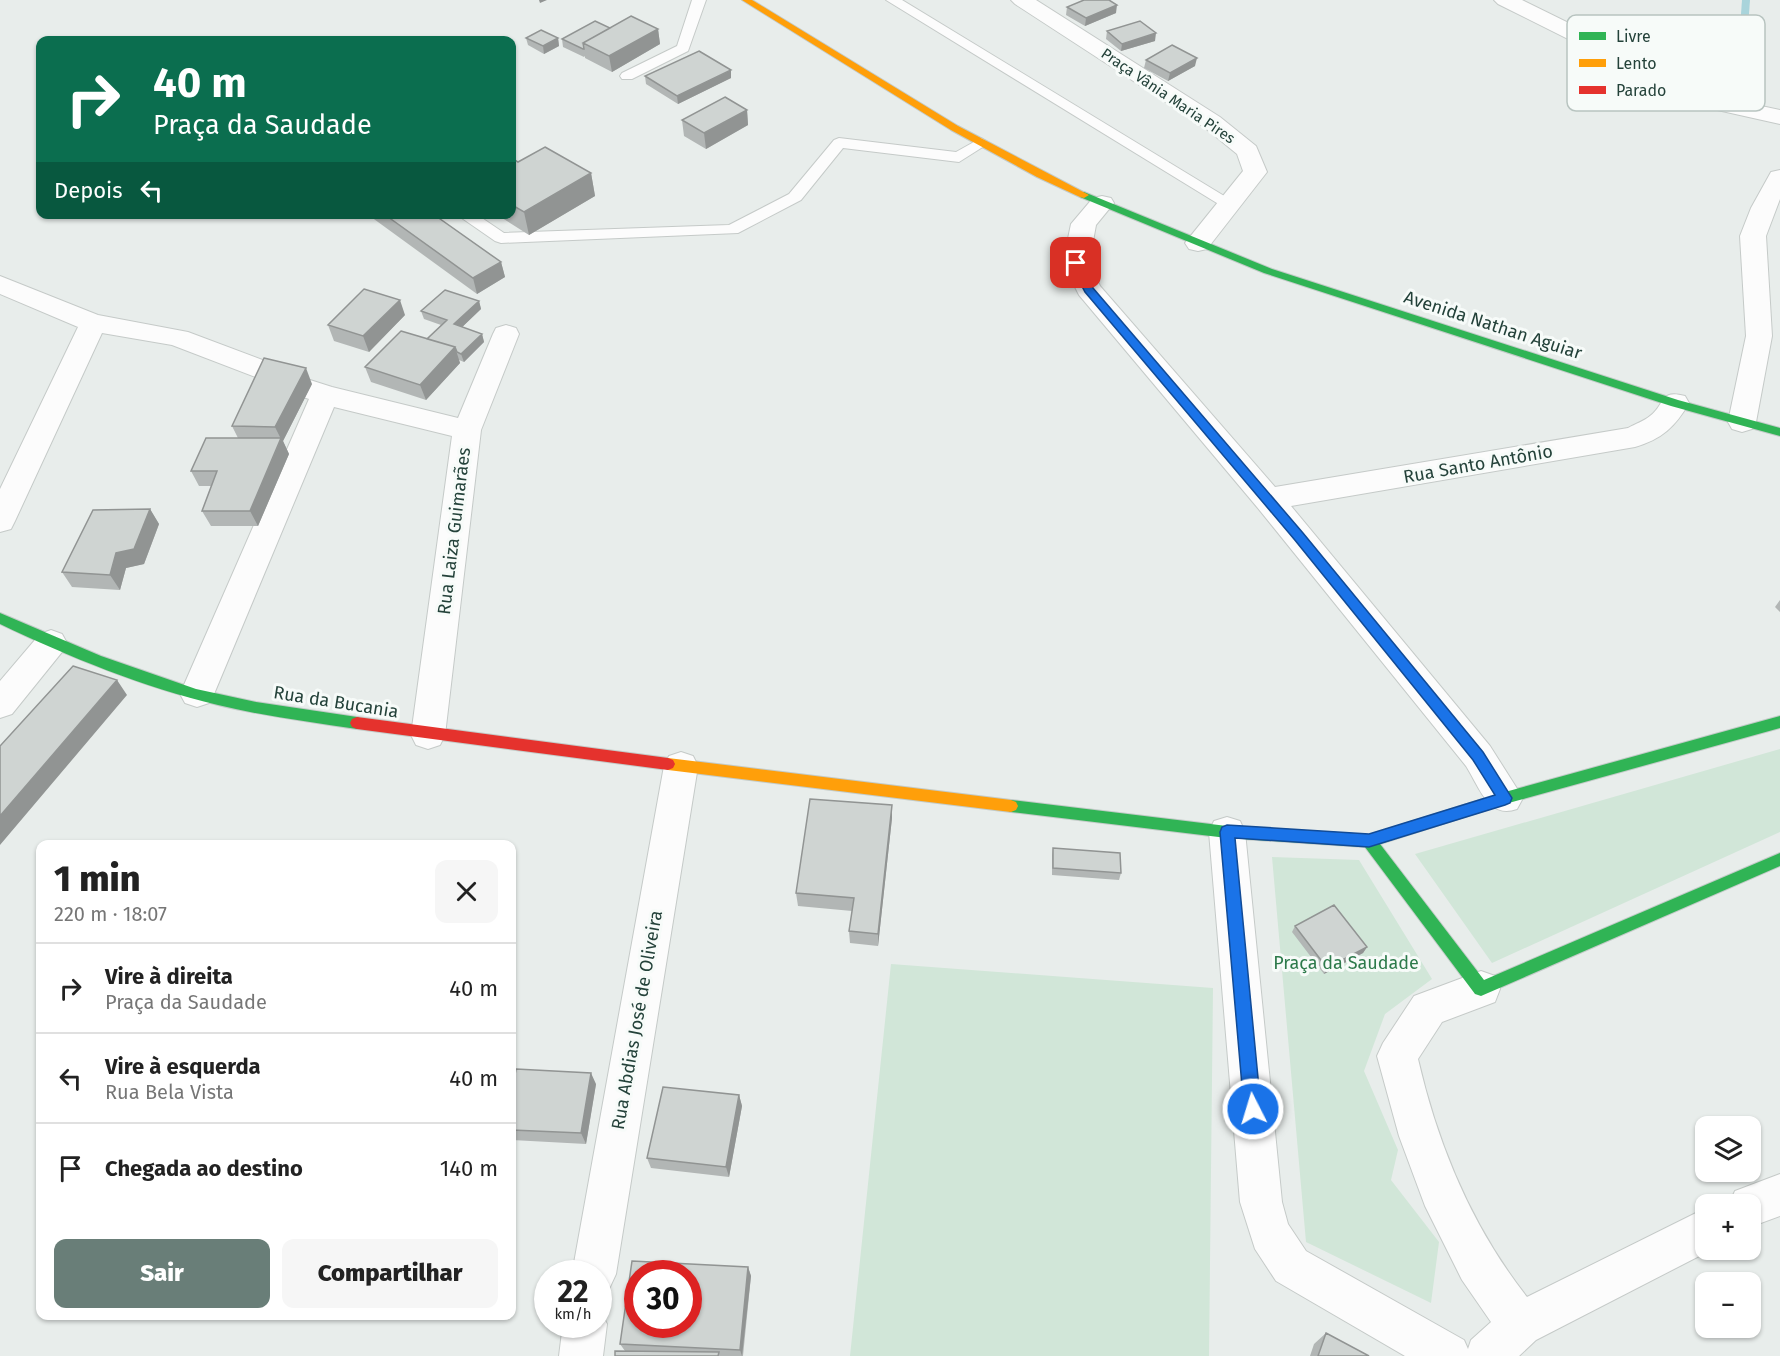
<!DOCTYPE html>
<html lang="pt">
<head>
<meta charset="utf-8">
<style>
	:root { --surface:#fff; --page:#f6f6f6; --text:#222; --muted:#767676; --line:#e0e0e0; --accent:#697e78 }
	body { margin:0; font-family:"Fira Sans",sans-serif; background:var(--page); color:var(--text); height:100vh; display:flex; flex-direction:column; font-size:22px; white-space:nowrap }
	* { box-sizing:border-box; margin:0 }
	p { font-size:20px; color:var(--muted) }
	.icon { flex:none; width:33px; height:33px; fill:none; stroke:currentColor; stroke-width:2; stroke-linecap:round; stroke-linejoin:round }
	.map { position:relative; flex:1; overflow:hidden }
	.side { position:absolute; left:36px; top:840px; width:480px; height:480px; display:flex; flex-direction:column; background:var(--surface); border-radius:12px; box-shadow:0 2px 4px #0004 }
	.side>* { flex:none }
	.top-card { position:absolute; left:36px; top:36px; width:480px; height:183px; border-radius:12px; box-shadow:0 2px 4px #0004; background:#0b6e4f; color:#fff; overflow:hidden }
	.buttons { position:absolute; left:1695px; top:1116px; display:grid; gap:12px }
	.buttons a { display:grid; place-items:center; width:66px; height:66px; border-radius:12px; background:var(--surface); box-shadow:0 2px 4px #0004; font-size:30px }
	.speed { position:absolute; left:534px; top:1260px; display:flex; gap:12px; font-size:30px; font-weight:700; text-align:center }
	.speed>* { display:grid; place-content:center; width:78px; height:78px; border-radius:50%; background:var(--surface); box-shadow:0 2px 4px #0004; line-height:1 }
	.speed small { font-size:15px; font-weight:400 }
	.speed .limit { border:9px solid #d22; background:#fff; color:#111 }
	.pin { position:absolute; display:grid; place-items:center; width:51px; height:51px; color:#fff; margin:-26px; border-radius:12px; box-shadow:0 3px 9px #0006 }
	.me { position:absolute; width:66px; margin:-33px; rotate:355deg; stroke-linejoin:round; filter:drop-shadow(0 0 4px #0008) }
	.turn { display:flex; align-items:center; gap:21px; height:126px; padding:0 18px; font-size:27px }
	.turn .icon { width:78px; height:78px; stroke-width:2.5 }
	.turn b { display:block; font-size:42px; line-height:51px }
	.then { display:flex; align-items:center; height:57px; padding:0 18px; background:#0003; gap:12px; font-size:22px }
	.round { display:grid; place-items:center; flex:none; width:63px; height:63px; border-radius:12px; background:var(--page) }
	.headline { display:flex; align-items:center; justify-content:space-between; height:102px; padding:0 18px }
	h1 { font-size:36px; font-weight:800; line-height:45px }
	.action { display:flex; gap:12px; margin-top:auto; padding:12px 18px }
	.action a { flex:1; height:69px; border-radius:12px; background:var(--accent); color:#fff; font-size:24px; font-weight:800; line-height:69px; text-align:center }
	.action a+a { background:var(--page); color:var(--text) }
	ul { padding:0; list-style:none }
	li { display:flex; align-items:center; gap:18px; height:90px; padding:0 18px; border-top:2px solid var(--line) }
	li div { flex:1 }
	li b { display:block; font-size:22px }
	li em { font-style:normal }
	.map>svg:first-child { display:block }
	.green { fill:#d1e6d8 }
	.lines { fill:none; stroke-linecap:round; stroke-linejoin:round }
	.stream { fill:#a9d4db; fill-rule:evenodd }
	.lane-casing { stroke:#c5cac8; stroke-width:2 }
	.street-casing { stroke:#c5cac8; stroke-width:2 }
	.fast-casing { stroke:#c3cbc8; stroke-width:2 }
	.slow-casing { stroke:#c3cbc8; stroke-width:2 }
	.jam-casing { stroke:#c3cbc8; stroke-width:2 }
	.lane { fill:#fcfcfc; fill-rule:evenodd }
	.street { fill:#fcfcfc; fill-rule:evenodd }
	.fast { fill:#30b455; fill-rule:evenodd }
	.slow { fill:#ff9f0a; fill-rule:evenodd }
	.jam { fill:#e5322d; fill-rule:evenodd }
	.wall { fill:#b2b6b5 }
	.shaded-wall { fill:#919493 }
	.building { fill:#cfd4d2; stroke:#919493; stroke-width:1.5; fill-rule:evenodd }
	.route { fill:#1a73e8; stroke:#114b97; stroke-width:1.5 }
	.labels { text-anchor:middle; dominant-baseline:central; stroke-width:6; stroke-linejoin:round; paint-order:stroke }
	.far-street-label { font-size:15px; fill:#24423a; stroke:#f7fbf9 }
	.street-label { font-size:18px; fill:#24423a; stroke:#f7fbf9 }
	.park-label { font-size:18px; fill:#2d7a4b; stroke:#f7fbf9 }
	.key { fill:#f7fbf9; stroke:#b8c4c0; stroke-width:1.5 }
	.key-label { font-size:16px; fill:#24423a }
</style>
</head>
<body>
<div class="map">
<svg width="1780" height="1356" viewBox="0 0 1780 1356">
	<rect width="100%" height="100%" fill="#e8edeb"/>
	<path class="green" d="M 1780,749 L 1780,832 L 1492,963 L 1415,854 Z
		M 1272,857 L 1359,860 L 1432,979 L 1385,1014 L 1364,1071 L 1398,1150 L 1391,1180 L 1439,1242 L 1431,1303 L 1306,1242 Z
		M 891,964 L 1213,988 L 1209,1356 L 850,1356 Z"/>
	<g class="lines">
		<path class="stream" d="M 1742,0 L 1750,0 L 1747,42 L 1743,44 L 1739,42 Z"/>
		<defs>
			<path id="lane" d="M 692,0 L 706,0 L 688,51 L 632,79 L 622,79 L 620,76 L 622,73 L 677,46 Z
				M 886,0 L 902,0 L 1239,205 L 1237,208 L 1225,208 Z
				M 839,138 L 956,152 L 981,138 L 989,143 L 959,162 L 843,148 L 801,200 L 738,233 L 501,243 L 495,241 L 456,214 L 476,214 L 504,233 L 729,225 L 789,194 L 834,140 Z"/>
			<path id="street" d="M 1011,0 L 1036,0 L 1220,117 L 1256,146 L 1267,172 L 1207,249 L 1198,251 L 1189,249 L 1185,243 L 1243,171 L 1237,154 L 1204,127 L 1015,4 Z
				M 1494,0 L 1522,0 L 1719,97 L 1780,110 L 1780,124 L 1704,107 L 1498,4 Z
				M 1780,170 L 1780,199 L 1766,236 L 1772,336 L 1756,422 L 1752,429 L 1742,432 L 1732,429 L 1728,422 L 1746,336 L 1740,236 L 1751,208 L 1771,172 Z
				M 1102,196 L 1111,198 L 1114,203 L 1096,225 L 1089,263 L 1100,286 L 1275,487 L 1628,428 C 1635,424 1644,421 1650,416 C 1666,404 1659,389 1685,396 L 1689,403 C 1675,427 1662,439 1635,447 L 1291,506 L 1490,746 L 1523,798 L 1517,809 C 1488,819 1480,788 1466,766 L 1257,507 L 1079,295 L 1063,263 L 1071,224 L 1093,198 Z
				M 0,276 L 98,315 L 188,332 L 281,367 L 285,374 L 281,381 L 271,383 L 172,345 L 102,333 L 15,521 L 11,529 L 0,532 L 0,489 L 78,327 L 0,294 Z
				M 506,325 L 516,328 L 519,334 L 481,430 L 445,735 L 440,745 L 428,749 L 416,745 L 411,735 L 452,436 L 334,407 L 214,694 L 209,703 L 197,707 L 185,703 L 180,694 L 309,399 L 300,396 L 296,389 L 300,382 L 310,380 L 332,387 L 458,418 L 493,334 L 496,328 Z
				M 51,630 L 62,634 L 67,643 L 62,652 L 12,714 L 0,718 L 0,681 L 40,634 Z
				M 681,752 L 693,756 L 698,766 L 616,1274 L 609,1289 L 598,1294 L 598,1274 L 572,1274 L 664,766 L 669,756 Z
				M 1227,817 L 1240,821 L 1245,832 L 1282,1202 L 1288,1224 L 1306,1251 L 1464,1340 L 1468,1349 L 1471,1340 L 1491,1322 L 1462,1280 L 1425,1206 L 1399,1136 L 1377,1056 L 1383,1043 L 1414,996 L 1481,971 L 1495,976 L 1500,989 L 1495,1002 L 1442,1022 L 1418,1059 C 1438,1146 1472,1227 1527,1297 L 1706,1208 L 1706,1250 L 1711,1250 L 1536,1340 L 1519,1356 L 1405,1356 L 1276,1281 L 1255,1249 L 1240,1202 L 1209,832 L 1214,821 Z
				M 1780,1174 L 1780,1216 L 1750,1227 L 1750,1204 L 1729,1204 L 1735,1191 Z
				M 598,1307 L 607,1324 L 603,1356 L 559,1356 L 563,1324 L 598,1324 Z"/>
			<path id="fast" d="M 1084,192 L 1272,269 L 1678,400 L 1780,428 L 1780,436 L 1671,406 L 1264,273 L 1080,197 L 1080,193 Z
				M 0,613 L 101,656 L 196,689 L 256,702 L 357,717 L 362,719 L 364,723 L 362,727 L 357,729 C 310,722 263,716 218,705 C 143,687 69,657 0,624 Z
				M 1780,716 L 1780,728 L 1505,804 L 1380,844 L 1484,980 L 1780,853 L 1780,866 L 1481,996 L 1475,994 L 1365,847 L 1227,838 L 1011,812 L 1006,810 L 1004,806 L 1006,802 L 1011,800 L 1227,826 L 1369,835 L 1505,792 Z"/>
			<path id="slow" d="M 742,0 L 752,0 L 958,126 L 1089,195 L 1084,198 L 1080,197 L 1037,177 L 951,130 Z
				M 668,758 L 1011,800 L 1016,802 L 1018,806 L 1016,810 L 1011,812 L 668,770 L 663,768 L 661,764 L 663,760 Z"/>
			<path id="jam" d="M 357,717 L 668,758 L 673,760 L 675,764 L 673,768 L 668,770 L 357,729 L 352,727 L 350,723 L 352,719 Z"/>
		</defs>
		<use href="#lane" class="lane-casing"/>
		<use href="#street" class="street-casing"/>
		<use href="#fast" class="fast-casing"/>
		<use href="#slow" class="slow-casing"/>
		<use href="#jam" class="jam-casing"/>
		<use href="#lane" class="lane"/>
		<use href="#street" class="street"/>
		<use href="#fast" class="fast"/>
		<use href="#slow" class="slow"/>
		<use href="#jam" class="jam"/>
	</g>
	<path class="wall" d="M 1067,7 L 1116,13 L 1085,26 L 1066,15 Z
		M 610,28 L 658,29 L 660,44 L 612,72 L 585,58 L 585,56 L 584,57 L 563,47 L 562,39 Z
		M 1107,31 L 1155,41 L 1121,51 L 1106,39 Z
		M 526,38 L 558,38 L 559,46 L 544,54 L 528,45 Z
		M 1146,60 L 1195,66 L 1168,81 L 1144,68 Z
		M 645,76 L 731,78 L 678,104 L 646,84 Z
		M 747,110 L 748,125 L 706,149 L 684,136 L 682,120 Z
		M 512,158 L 518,162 L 591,173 L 595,196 L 529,235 L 496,214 L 512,214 Z
		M 367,214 L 433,214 L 501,262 L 505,277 L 477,294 Z
		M 479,301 L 481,309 L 462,327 L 482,334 L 484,342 L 464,362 L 459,360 L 460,363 L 426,400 L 371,382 L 365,367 L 427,339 L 441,325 L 424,319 L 421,311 Z
		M 405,315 L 369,352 L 334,341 L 328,325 Z
		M 312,384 L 283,441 L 289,454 L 258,526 L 211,526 L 202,511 L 211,486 L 199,486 L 191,471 L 238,438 L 232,426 Z
		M 150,509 L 159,524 L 144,564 L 126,568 L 120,590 L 72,587 L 62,572 Z
		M 1780,600 L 1780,612 L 1775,607 Z
		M 892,818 L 878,946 L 850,943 L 849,931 L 852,911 L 798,906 L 796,893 Z
		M 1053,848 L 1121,873 L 1119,880 L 1052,875 L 1052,855 Z
		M 1295,926 L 1367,947 L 1363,953 L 1324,974 L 1292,932 Z
		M 596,1084 L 586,1144 L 512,1140 L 512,1091 Z
		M 739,1095 L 742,1106 L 729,1177 L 651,1168 L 647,1158 Z
		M 748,1267 L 751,1276 L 743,1356 L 615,1356 L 625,1351 L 620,1344 Z
		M 1326,1333 L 1369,1356 L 1310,1356 L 1314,1344 Z"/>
	<path class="shaded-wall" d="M 539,0 L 547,0 L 540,3 Z
		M 1117,5 L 1116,13 L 1085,26 L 1086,18 Z
		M 658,29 L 660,44 L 612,72 L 609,56 Z
		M 1156,33 L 1155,41 L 1121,51 L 1122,44 Z
		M 558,38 L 559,46 L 544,54 L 543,46 Z
		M 1197,58 L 1195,66 L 1168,81 L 1170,73 Z
		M 731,70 L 731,78 L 678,104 L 677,96 Z
		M 747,110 L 748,125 L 706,149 L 704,133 Z
		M 591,173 L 595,196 L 529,235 L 524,212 Z
		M 501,262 L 505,277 L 477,294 L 473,278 Z
		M 400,300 L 405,315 L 369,352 L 363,336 Z
		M 479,301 L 481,309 L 457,332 L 454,324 Z
		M 482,334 L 484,342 L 464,362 L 461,354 Z
		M 455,347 L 460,363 L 426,400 L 420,385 Z
		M 306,368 L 312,384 L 283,441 L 289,454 L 258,526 L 250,511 L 281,439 L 275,427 Z
		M 150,509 L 159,524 L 144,564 L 126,568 L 120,590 L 110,575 L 116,553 Z
		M 117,680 L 127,695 L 0,845 L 0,816 Z
		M 892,805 L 892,818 L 878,946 L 878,934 Z
		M 1367,947 L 1363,953 L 1324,974 L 1327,968 Z
		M 591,1073 L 596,1084 L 586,1144 L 581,1133 Z
		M 739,1095 L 742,1106 L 729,1177 L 726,1167 Z
		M 748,1267 L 751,1276 L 742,1356 L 740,1350 Z"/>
	<path class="building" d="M 1084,0 L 1109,0 L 1117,5 L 1086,18 L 1067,7 Z
		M 631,16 L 658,29 L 609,56 L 583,43 Z
		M 595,21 L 610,28 L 583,43 L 584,49 L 583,49 L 562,39 Z
		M 1140,21 L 1156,33 L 1122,44 L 1107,31 Z
		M 541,30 L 558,38 L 543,46 L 526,38 Z
		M 1172,45 L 1197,58 L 1170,73 L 1146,60 Z
		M 699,51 L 731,70 L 677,96 L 645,76 Z
		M 725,97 L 747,110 L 704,133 L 682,120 Z
		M 545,147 L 591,173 L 524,212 L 512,205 L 512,158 L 518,162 Z
		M 384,214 L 433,214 L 501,262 L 473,278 Z
		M 364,289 L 400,300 L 363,336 L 328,325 Z
		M 445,290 L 479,301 L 454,324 L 482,334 L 461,354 L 457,352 L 455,347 L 427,339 L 447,320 L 421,311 Z
		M 401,331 L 455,347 L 420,385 L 365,367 Z
		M 264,358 L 306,368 L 275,427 L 232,426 Z
		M 206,438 L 281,438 L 250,511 L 202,511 L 217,471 L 191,471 Z
		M 150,509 L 134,549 L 116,553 L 110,575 L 62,572 L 93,510 Z
		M 73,666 L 117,680 L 0,816 L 0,746 Z
		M 810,799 L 892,805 L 878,934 L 849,931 L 854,898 L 796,893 Z
		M 1053,848 L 1120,853 L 1121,873 L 1053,868 Z
		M 1334,905 L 1367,947 L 1327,968 L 1295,926 Z
		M 516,1069 L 591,1073 L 581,1133 L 512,1130 L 512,1091 Z
		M 663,1087 L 739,1095 L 726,1167 L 647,1158 Z
		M 632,1261 L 748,1267 L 740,1350 L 620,1344 ZM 638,1274 L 688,1274 L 688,1324 L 638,1324 Z
		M 1326,1333 L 1369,1356 L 1318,1356 Z
		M 615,1351 L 719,1352 L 718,1356 L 615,1356 Z"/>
	<path class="route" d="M 1076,260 L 1081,263 L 1093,288 L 1303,533 L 1483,752 L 1512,798 L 1510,803 L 1505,805 L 1369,847 L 1235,838 L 1261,1109 L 1259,1115 L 1253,1118 L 1247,1115 L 1244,1109 L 1220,832 L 1222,827 L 1227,825 L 1369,834 L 1495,795 L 1473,760 L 1294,539 L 1085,292 L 1070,263 Z"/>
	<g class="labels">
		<g class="far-street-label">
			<text transform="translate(1168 96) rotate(34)">Praça Vânia Maria Pires</text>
		</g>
		<g class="street-label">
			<text transform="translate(1493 325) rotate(18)">Avenida Nathan Aguiar</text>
			<text transform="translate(1478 464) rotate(-10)">Rua Santo Antônio</text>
			<text transform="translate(454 531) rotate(-83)">Rua Laiza Guimarães</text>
			<text transform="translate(336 702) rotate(9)">Rua da Bucania</text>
			<text transform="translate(637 1020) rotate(-80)">Rua Abdias José de Oliveira</text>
		</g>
		<g class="park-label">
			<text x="1346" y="963">Praça da Saudade</text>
		</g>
	</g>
	<rect x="1567" y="15" width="198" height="96" rx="9" class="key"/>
	<rect x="1579" y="32" width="27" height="8" fill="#30b455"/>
	<rect x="1579" y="59" width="27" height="8" fill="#ff9f0a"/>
	<rect x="1579" y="86" width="27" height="8" fill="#e5322d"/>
	<g class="key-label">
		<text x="1616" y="42">Livre</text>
		<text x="1616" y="69">Lento</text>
		<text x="1616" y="96">Parado</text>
	</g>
</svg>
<div class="buttons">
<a><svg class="icon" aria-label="layers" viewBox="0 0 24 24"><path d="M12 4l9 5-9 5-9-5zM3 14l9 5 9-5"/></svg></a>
<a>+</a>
<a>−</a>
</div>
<div class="speed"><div>22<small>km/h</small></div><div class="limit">30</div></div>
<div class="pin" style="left:1076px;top:263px;background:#d93025"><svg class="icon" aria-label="arrive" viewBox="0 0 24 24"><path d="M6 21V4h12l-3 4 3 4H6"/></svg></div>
<svg class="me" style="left:1253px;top:1109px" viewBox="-20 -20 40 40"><circle r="17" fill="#1a73e8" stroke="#fff" stroke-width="3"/><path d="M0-11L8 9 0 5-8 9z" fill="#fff"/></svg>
<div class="top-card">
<div class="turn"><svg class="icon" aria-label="right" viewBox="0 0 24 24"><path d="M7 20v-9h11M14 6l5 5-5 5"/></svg><div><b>40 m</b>Praça da Saudade</div></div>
<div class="then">Depois<svg class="icon" aria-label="left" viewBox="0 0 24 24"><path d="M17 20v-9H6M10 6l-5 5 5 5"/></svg></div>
</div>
<section class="side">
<div class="headline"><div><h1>1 min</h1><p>220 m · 18:07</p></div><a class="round"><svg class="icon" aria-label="close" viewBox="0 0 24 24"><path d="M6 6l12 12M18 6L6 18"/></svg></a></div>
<ul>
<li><svg class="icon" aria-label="right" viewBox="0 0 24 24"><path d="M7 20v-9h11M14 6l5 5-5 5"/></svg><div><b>Vire à direita</b><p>Praça da Saudade</p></div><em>40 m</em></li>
<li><svg class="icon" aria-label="left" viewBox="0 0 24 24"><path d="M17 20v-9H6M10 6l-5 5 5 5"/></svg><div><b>Vire à esquerda</b><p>Rua Bela Vista</p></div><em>40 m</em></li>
<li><svg class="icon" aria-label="arrive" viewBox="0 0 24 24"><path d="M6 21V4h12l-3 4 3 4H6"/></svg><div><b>Chegada ao destino</b></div><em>140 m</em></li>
</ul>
<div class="action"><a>Sair</a><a>Compartilhar</a></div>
</section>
</div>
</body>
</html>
